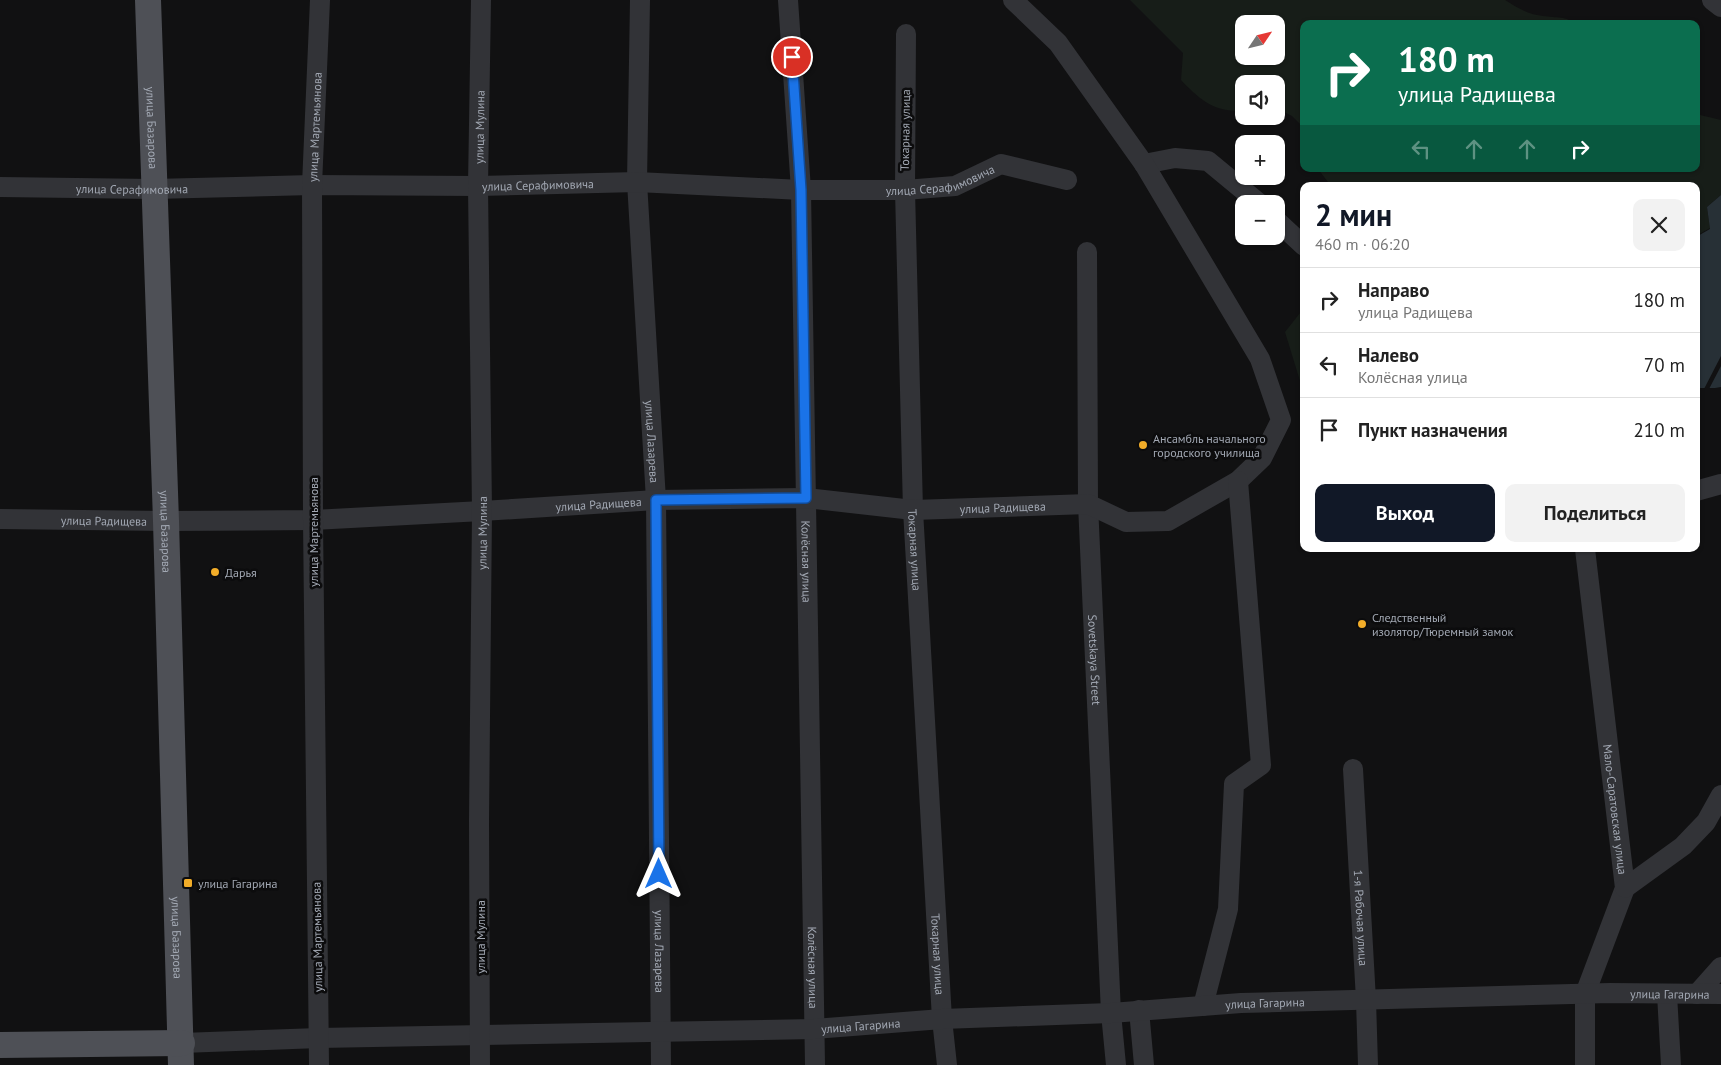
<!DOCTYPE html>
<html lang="ru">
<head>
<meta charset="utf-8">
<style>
	:root { --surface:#fff; --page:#f2f2f2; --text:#222; --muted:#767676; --line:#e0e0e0; --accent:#111827 }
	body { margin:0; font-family:"PT Sans",sans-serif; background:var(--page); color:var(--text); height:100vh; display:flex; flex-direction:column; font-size:19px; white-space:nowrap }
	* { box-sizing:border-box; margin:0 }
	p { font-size:16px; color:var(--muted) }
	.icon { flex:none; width:28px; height:28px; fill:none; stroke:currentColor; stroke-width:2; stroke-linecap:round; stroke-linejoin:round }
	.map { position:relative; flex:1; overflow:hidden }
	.side { position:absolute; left:1300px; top:182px; width:400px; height:370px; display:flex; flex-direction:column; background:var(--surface); border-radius:10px; box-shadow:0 1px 4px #0004 }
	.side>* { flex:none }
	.banner { position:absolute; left:1300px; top:20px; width:400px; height:152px; border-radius:10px; box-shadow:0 1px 4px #0004; background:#0b6e4f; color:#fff; overflow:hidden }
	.needle { width:32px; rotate:55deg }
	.tools { position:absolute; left:1235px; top:15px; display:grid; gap:10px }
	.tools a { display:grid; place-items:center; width:50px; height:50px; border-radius:10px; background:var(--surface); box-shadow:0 1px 4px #0004; font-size:25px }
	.pin { position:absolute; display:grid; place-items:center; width:42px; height:42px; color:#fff; margin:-21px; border:2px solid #fff; border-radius:50%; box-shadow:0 1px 5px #0007 }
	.me { position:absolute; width:55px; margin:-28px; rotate:0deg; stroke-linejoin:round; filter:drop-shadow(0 0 4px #0008) }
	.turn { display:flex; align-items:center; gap:18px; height:105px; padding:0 15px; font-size:22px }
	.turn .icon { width:65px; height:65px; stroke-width:2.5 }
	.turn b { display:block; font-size:35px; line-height:42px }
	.lanes { display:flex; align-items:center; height:48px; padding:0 15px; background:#0003; justify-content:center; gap:25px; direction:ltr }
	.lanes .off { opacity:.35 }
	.round { display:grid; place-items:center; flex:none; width:52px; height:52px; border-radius:10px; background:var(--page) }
	.headline { display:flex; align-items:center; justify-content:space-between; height:85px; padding:0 15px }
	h1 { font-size:30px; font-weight:700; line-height:38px; color:var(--accent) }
	.cta { display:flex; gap:10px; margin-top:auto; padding:10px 15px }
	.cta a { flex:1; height:58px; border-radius:10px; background:var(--accent); color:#fff; font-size:20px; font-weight:700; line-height:58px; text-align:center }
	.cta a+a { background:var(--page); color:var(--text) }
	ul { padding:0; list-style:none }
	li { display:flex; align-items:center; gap:15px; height:65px; padding:0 15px; border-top:1px solid var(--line) }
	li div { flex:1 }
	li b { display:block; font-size:19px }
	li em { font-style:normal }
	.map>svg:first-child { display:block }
	.green { fill:#171d18; fill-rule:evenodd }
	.water { fill:#273036 }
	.pier { fill:#111112 }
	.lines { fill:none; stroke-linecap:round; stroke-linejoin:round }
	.minor { stroke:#323337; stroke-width:20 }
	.major { stroke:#4e5056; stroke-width:26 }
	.route-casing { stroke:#114b97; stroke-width:12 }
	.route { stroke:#1a73e8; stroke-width:9 }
	.poi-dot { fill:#f2ad29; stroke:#0c0c0d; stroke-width:2 }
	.labels { text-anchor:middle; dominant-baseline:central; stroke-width:5; stroke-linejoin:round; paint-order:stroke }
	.street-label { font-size:12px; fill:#a2a8b3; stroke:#0c0c0d }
	.poi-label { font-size:12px; fill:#a2a8b3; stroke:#0c0c0d; text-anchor:start }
</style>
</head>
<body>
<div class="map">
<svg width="1721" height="1065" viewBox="0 0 1721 1065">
	<rect width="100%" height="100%" fill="#111112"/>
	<path class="green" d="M 1130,0 L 1505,0 C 1516,7 1529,15 1543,16 C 1558,18 1564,16 1578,24 L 1304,24 L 1304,128 L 1292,116 L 1276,108 L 1276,84 L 1244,84 L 1244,110 C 1216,114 1199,99 1181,80 L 1183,53 ZM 1244,24 L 1276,24 L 1276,56 L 1244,56 Z
		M 1696,114 L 1721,120 L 1721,195 L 1707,207 L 1710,228 L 1696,236 L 1696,186 L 1331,186 L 1318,169 L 1696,169 Z
		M 1304,308 L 1304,394 L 1285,332 Z"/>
	<path class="water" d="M 1721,195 L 1721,387 L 1715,388 L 1696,388 L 1696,237 L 1710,229 L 1707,207 Z"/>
	<path class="pier" d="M 1721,356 L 1721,366 L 1709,389 L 1704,389 Z"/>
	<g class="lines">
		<g class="minor">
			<path id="s1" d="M 640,0 L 637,182 L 656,500 L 661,1065"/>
			<path id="s2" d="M 788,0 L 801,190 L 815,1065"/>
			<path d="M 1712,0 L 1721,7"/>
			<path id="s3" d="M 906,34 L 905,190 L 913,510 L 942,1019 L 947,1065"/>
			<path d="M 1144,164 L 1175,158 L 1208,161 L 1260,204"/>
			<path id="s4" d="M 0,187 L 153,189 L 312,185 L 478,186 L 637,182 L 801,190 L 905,190 L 955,186 L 1001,164 L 1067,180"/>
			<path d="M 1276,220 L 1304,246"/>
			<path id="s5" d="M 1087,252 L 1088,504 L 1111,1013 L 1116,1065"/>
			<path d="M 1696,491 L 1721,484"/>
			<path id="s6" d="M 0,519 L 166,521 L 313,520 L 482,511 L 656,500 L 806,498 L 913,510 L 1088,504 L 1126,522 L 1168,521 L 1238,481 L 1262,458 L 1281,420 L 1260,359 L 1144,164 L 1058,43 L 1013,0"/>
			<path id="s7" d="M 1585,549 L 1625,888 L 1585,994 L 1585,1065"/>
			<path id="s8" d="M 1353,769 L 1366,1000 L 1368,1065"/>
			<path d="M 1625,888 L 1683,846 L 1706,822 L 1721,795"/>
			<path d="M 1667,994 L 1671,1065"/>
			<path d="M 1697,994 L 1721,967"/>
			<path d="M 1203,1006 L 1228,909 L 1234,784 L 1261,765 L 1238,481"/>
			<path d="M 1139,1010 L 1144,1065"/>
			<path id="s9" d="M 182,1043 L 319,1038 L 814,1029 L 942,1019 L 1111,1013 L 1241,1003 L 1610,993 L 1721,994"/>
			<path id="s10" d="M 319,1065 L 313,520 L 312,185 L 320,0"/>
			<path id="s11" d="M 480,1065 L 479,821 L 482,511 L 478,186 L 481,0"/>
		</g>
		<g class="major">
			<path id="s12" d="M 148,0 L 166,521 L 181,1065"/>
			<path d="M 0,1045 L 182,1043"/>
		</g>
	</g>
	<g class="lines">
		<defs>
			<path id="route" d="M 659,874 L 656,500 L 806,498 L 801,190 L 792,57"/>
		</defs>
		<use href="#route" class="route-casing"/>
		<use href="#route" class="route"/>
	</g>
	<g class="poi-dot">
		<circle cx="1143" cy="445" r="5"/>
		<circle cx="215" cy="572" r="5"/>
		<circle cx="1362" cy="624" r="5"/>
		<rect x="183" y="878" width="10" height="10" rx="2.5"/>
	</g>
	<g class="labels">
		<g class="street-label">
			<text stroke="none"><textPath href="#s10" startOffset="938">улица Мартемьянова</textPath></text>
			<text stroke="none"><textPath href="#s12" startOffset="128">улица Базарова</textPath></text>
			<text stroke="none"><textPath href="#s11" startOffset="938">улица Мулина</textPath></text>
			<text transform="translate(905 130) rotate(-89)">Токарная улица</text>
			<text stroke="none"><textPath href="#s4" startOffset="942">улица Серафимовича</textPath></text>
			<text stroke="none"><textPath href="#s4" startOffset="538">улица Серафимовича</textPath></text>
			<text stroke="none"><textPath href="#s4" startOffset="132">улица Серафимовича</textPath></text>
			<text stroke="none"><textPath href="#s1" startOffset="442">улица Лазарева</textPath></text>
			<text stroke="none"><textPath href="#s6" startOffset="599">улица Радищева</textPath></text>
			<text stroke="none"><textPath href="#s6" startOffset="1004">улица Радищева</textPath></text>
			<text stroke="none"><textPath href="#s6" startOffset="104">улица Радищева</textPath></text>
			<text stroke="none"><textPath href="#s12" startOffset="532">улица Базарова</textPath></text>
			<text transform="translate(313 532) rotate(-90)">улица Мартемьянова</text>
			<text stroke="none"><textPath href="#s11" startOffset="532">улица Мулина</textPath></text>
			<text stroke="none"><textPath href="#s3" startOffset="516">Токарная улица</textPath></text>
			<text stroke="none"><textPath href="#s2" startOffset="562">Колёсная улица</textPath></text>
			<text stroke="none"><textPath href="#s5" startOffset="408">Sovetskaya Street</textPath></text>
			<text stroke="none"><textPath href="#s7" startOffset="262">Мало-Саратовская улица</textPath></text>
			<text stroke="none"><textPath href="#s8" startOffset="149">1-я Рабочая улица</textPath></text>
			<text stroke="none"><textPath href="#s12" startOffset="938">улица Базарова</textPath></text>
			<text transform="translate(317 937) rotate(-91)">улица Мартемьянова</text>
			<text transform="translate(480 937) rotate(-90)">улица Мулина</text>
			<text stroke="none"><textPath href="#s1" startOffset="952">улица Лазарева</textPath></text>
			<text stroke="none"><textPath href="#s3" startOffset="921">Токарная улица</textPath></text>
			<text stroke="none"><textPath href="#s2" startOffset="968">Колёсная улица</textPath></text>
			<text stroke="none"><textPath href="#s9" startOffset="1489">улица Гагарина</textPath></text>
			<text stroke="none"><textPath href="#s9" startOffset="1084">улица Гагарина</textPath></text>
			<text stroke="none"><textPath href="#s9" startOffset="679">улица Гагарина</textPath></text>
		</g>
		<g class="poi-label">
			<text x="1153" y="438">Ансамбль начального<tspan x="1153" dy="14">городского училища</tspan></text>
			<text x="225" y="572">Дарья</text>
			<text x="1372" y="617">Следственный<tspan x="1372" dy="14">изолятор/Тюремный замок</tspan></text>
			<text x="198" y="883">улица Гагарина</text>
		</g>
	</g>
</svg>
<div class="tools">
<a><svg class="needle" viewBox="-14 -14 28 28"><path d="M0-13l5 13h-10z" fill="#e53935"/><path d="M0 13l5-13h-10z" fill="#767676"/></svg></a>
<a><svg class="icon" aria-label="sound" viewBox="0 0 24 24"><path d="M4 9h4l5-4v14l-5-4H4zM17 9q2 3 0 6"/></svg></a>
<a>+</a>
<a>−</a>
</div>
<div class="pin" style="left:792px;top:57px;background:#d93025"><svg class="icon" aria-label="arrive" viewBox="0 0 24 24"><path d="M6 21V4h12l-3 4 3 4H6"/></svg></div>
<svg class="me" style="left:659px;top:874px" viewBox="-20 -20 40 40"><path d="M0-17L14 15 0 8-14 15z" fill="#1a73e8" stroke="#fff" stroke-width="4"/></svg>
<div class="banner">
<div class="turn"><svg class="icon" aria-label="right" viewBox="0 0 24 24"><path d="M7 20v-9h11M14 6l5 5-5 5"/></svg><div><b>180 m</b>улица Радищева</div></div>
<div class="lanes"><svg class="icon off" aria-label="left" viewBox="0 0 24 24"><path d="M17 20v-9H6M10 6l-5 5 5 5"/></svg><svg class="icon off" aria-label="ahead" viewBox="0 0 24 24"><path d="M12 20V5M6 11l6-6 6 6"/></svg><svg class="icon off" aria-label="ahead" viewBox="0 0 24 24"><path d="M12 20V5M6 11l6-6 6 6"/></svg><svg class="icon" aria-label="right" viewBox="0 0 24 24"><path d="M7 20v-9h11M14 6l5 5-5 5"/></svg></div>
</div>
<section class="side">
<div class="headline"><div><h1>2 мин</h1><p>460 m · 06:20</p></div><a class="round"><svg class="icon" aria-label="close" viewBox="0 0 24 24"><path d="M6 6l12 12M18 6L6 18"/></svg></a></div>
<ul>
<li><svg class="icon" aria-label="right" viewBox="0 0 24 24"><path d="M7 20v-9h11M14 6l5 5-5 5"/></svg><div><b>Направо</b><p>улица Радищева</p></div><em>180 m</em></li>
<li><svg class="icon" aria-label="left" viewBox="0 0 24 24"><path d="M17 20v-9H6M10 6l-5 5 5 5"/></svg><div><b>Налево</b><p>Колёсная улица</p></div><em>70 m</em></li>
<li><svg class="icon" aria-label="arrive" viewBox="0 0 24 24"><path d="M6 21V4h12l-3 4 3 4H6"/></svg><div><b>Пункт назначения</b></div><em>210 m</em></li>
</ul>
<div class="cta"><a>Выход</a><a>Поделиться</a></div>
</section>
</div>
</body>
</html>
